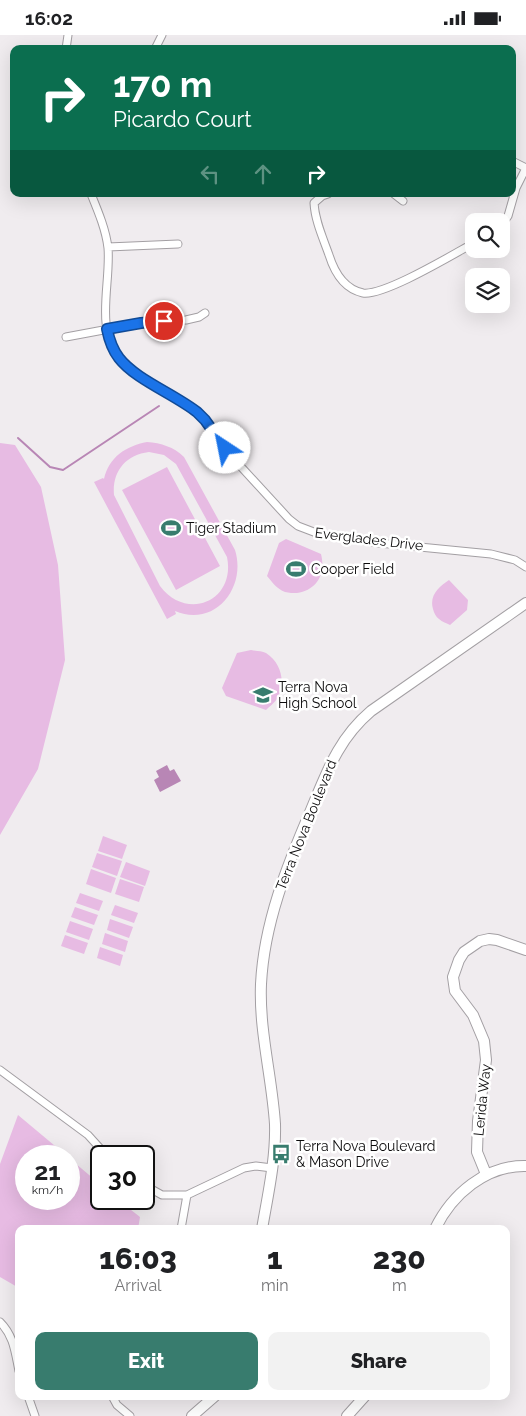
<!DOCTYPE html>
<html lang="en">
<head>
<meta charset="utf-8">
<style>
	:root { --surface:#fff; --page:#f2f2f2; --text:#202124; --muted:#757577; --accent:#387c6e }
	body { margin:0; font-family:Raleway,sans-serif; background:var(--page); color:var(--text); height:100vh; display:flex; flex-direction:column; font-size:19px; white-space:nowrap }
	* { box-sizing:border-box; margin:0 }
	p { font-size:16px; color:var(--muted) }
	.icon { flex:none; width:28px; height:28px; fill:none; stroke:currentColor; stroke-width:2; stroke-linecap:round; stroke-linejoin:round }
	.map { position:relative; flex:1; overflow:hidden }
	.drawer { position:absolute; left:15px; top:1190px; width:495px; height:175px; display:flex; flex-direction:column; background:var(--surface); border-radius:10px; box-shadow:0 5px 20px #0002 }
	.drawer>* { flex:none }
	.hud { position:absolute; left:10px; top:10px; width:506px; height:152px; border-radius:10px; box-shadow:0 5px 20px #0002; background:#0b6e4f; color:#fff; overflow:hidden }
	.controls { position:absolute; left:465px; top:178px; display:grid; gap:10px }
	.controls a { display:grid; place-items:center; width:45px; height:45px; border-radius:10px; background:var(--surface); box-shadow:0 5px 20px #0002; font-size:25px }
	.speed { position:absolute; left:15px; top:1110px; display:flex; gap:10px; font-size:25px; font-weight:700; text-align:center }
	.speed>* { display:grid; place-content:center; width:65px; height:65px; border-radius:50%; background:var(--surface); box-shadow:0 5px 20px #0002; line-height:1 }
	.speed small { font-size:12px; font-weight:400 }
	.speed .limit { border:2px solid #111; border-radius:8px; background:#fff; color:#111 }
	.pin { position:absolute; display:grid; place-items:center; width:42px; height:42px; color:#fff; margin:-21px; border:2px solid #fff; border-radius:50%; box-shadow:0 1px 5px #0007 }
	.me { position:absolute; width:55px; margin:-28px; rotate:326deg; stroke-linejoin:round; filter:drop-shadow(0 0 4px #0008) }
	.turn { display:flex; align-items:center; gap:18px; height:105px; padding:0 20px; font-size:22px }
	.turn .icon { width:65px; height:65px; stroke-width:2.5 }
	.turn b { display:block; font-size:35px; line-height:42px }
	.lanes { display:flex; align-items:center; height:48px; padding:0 20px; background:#0003; justify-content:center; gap:25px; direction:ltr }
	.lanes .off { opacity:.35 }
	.eta { display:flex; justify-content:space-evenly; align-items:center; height:85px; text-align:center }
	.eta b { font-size:30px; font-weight:800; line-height:35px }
	.primary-button { display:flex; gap:10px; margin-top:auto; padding:10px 20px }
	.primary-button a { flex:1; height:58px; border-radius:10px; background:var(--accent); color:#fff; font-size:20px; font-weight:800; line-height:58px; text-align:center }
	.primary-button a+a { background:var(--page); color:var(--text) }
	.status { display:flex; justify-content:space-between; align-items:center; height:35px; padding:0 25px; background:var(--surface); direction:ltr }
	.status svg { height:14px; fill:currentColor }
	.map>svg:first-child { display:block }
	.green { fill:#e7bbe3; fill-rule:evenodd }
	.water { fill:#b886b5 }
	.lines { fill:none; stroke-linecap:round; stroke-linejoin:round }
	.stream { stroke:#b886b5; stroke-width:2 }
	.street-casing { stroke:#a39fa3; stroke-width:9 }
	.secondary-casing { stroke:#a39fa3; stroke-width:12 }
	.street { stroke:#fff; stroke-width:7 }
	.secondary { stroke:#fff; stroke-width:10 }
	.route-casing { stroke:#114b97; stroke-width:12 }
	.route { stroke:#1a73e8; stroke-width:9 }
	.labels { text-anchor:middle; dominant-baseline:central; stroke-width:5; stroke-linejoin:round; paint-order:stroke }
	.poi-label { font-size:14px; fill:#0c0b0c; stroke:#fff; text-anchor:start }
	.street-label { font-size:14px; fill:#0c0b0c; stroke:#fff }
</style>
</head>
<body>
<div class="status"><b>16:02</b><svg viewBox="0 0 49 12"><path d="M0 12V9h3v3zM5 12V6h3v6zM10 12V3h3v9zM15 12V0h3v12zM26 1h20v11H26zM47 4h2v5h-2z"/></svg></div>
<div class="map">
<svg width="526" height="1381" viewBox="0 0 526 1381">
	<rect width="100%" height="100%" fill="#f0ecef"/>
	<path class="green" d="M 147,407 C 161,408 174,412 184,422 L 235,515 C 247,553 214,593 175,576 L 176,579 L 167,584 L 94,447 L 103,443 L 104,444 C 109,422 126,411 147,407 ZM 149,417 L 164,420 L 176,429 L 227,522 C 236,566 187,587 160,551 L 114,460 C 112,437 125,420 149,417 Z
		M 0,408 L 15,410 L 41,452 L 58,530 L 65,625 L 38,734 L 0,800 Z
		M 167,432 L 220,531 L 176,555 L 122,455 Z
		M 286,504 L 321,519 C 326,539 317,555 297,558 C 293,558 289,558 285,557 C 277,554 272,547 267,541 L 279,508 Z
		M 449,545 L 468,565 L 467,575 L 450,590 C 447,588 442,587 439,584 C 436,582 434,578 433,574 C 429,560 439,552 449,545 Z
		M 251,615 C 256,616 262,616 266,618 C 282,628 286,649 277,664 C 274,668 269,672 266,675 L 226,661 L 222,653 L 237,618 Z
		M 103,801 L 127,810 L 122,824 L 98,816 Z
		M 97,818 L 122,826 L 117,841 L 92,832 Z
		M 126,827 L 150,836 L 145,851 L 120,842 Z
		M 91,834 L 116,843 L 111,858 L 86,849 Z
		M 120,844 L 144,852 L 139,867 L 115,859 Z
		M 80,858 L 103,866 L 99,876 L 76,868 Z
		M 115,870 L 138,878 L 134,888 L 111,880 Z
		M 75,872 L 98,880 L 94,890 L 71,882 Z
		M 110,884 L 133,892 L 129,903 L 107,895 Z
		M 70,886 L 93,894 L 89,905 L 66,897 Z
		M 105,898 L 128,906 L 125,917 L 102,909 Z
		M 65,900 L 88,908 L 84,919 L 61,911 Z
		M 100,912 L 123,920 L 120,931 L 97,923 Z
		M 18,1080 L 67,1121 L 26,1121 L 26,1164 L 69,1164 L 69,1123 L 101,1150 L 101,1164 L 117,1164 L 140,1182 L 138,1194 L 19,1194 L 19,1253 L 0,1242 L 0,1129 Z"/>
	<path class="water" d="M 167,730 L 170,736 L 174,734 L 181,746 L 160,757 L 154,745 L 159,742 L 156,736 Z"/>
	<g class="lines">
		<path class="stream" d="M 18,403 L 50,432 L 63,435 L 159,371"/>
		<defs>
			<path id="street" d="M 66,14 L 68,0
				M 155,14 L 162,0
				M 512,126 L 526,133
				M 91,159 C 98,176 106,195 108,213 C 111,250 94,294 121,325 C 141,347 173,358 197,377 L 205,385 L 232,422 L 289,484 L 298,491 L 319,499 L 379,508 L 491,519 L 515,525 L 526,532
				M 328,159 L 322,161 L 314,168 C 315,186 323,203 329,220 C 334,236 344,254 363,258 C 384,261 452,220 474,208
				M 394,159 L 403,166
				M 501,191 L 508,181 L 516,153 L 526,133
				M 108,212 L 178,209
				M 66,302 L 141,288 L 186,285 L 199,282 L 205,278
				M 0,1035 L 88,1100 L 107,1121
				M 144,1150 L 162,1160 L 187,1160 L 244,1133 L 256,1131 L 272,1133
				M 181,1194 L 187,1160
				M 0,1287 C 14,1301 15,1317 19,1336
				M 28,1361 L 35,1381
				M 112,1361 L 117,1370 L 130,1381"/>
			<path id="secondary" d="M 486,1139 L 477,1117 L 478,1086 L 486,1025 L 484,1006 L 473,980 L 455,956 L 453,942 L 459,925 L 464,917 L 480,906 L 489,904 L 497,905 L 526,915
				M 262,1194 C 268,1159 276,1124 275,1089 C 272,1042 259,996 261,949 C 264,888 287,831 311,775 C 327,737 338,704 371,676 L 526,568
				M 435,1194 C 452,1159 486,1130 526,1131
				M 192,1381 L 215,1361
				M 347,1381 L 365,1361"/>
		</defs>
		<use href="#street" class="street-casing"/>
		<use href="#secondary" class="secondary-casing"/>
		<use href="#street" class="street"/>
		<use href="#secondary" class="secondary"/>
	</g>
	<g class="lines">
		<defs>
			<path id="route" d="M 164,286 L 141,288 L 107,294 C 109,304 112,314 119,323 C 135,344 174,359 197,377 L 205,385 L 225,413"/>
		</defs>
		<use href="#route" class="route-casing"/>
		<use href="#route" class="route"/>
	</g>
	<defs>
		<symbol id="stadium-bare" viewBox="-9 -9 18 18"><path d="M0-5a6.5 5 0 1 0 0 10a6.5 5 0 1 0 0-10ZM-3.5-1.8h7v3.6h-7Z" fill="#387c6e" stroke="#fff" stroke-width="2.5" paint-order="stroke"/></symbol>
		<symbol id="school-bare" viewBox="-9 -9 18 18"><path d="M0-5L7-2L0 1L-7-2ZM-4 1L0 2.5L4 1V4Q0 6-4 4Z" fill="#387c6e" stroke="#fff" stroke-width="2.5" paint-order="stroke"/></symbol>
		<symbol id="bus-bare" viewBox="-9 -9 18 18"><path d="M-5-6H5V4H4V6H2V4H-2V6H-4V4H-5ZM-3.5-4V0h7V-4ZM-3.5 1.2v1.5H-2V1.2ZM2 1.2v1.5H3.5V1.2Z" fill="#387c6e" stroke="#fff" stroke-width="2.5" paint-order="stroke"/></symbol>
	</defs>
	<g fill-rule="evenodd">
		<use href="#stadium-bare" x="157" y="479" width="28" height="28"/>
		<use href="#stadium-bare" x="282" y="520" width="28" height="28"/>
		<use href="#school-bare" x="249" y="646" width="28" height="28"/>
		<use href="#bus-bare" x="267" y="1105" width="28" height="28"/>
	</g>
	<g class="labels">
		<g class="poi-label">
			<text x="186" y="493">Tiger Stadium</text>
			<text x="311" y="534">Cooper Field</text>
			<text x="278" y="652">Terra Nova<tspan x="278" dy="16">High School</tspan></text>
			<text x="296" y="1111">Terra Nova Boulevard<tspan x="296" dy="16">&amp; Mason Drive</tspan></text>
		</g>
		<g class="street-label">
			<text transform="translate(369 504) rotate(7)">Everglades Drive</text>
			<text transform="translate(306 790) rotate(-68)">Terra Nova Boulevard</text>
			<text transform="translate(482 1065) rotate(-84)">Lerida Way</text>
		</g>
	</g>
</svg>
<div class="controls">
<a><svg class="icon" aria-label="search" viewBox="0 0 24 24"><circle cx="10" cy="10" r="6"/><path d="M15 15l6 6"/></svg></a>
<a><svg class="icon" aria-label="layers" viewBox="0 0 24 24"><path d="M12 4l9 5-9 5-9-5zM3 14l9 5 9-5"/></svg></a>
</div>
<div class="speed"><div>21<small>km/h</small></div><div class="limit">30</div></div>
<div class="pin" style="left:164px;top:286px;background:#d93025"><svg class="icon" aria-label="arrive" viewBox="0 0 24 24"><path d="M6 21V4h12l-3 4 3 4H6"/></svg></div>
<svg class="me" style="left:225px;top:413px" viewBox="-20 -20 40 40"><circle r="19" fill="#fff"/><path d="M0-13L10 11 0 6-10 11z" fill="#1a73e8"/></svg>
<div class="hud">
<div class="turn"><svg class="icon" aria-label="right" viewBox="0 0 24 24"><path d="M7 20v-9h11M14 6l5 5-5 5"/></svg><div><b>170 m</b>Picardo Court</div></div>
<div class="lanes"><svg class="icon off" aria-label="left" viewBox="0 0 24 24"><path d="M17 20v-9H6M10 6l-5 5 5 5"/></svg><svg class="icon off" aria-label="ahead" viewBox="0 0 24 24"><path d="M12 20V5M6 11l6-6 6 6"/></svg><svg class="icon" aria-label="right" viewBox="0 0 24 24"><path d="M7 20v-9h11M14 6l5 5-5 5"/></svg></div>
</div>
<section class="drawer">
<div class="eta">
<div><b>16:03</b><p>Arrival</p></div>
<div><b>1</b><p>min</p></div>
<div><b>230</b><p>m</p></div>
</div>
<div class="primary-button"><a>Exit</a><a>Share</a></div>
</section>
</div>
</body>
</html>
